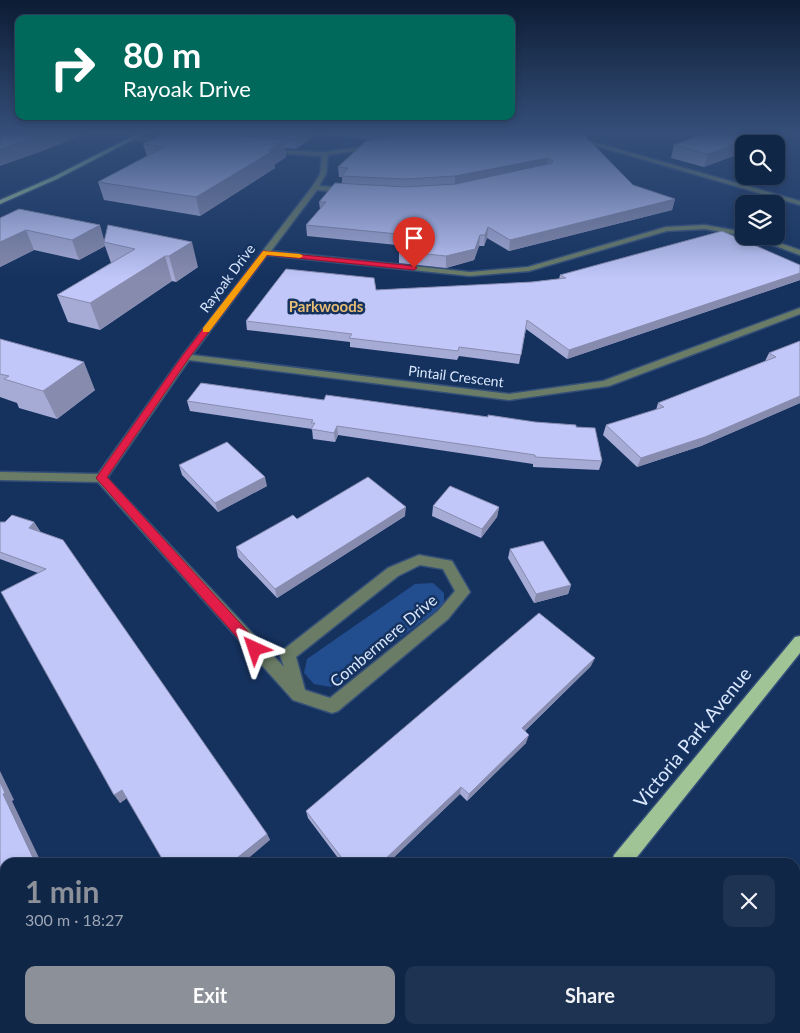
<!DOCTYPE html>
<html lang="en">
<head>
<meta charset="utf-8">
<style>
	:root { --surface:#102647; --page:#1e3252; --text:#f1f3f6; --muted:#9ca5b4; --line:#304360; --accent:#8c9099 }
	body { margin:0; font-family:Lato,sans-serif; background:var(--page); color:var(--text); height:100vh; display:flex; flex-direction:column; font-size:19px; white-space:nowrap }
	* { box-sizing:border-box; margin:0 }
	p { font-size:16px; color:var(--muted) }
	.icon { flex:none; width:28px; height:28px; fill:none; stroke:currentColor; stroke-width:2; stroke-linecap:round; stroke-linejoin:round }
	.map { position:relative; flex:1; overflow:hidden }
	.sheet { position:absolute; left:0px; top:858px; width:800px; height:176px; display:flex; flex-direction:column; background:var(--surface); border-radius:15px 15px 0 0; box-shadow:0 2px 8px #0003,0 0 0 1px var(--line) }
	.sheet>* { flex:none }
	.guide { position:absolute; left:15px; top:15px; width:500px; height:105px; border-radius:10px; box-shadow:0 2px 8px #0003,0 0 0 1px var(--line); background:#00695c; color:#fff; overflow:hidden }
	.fabs { position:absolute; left:735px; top:135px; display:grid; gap:10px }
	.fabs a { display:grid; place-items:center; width:50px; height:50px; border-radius:10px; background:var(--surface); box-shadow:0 2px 8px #0003,0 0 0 1px var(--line); font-size:25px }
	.pin { position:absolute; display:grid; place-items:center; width:42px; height:42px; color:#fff; margin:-51px -21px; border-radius:50% 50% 50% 0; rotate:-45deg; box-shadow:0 0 5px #0007 }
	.pin .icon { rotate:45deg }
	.me { position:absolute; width:55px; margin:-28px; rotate:318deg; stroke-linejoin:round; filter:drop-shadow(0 0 4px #0008) }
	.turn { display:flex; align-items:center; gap:18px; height:105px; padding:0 25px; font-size:22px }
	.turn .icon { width:65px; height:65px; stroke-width:2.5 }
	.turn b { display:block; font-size:35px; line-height:42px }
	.round { display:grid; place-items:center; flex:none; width:52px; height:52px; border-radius:10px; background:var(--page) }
	.overview { display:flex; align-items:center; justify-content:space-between; height:85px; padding:0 25px }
	h1 { font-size:30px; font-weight:700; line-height:38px; color:var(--accent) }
	.primary-button { display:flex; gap:10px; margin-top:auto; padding:10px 25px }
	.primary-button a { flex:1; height:58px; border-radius:10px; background:var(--accent); color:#fff; font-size:20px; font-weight:700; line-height:58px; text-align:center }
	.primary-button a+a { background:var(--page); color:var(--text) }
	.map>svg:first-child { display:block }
	.green { fill:#224d8f }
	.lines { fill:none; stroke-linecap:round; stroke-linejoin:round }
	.minor-casing { stroke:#344f78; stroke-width:3 }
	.major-casing { stroke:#344f78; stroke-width:3 }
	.minor { fill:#6b7c66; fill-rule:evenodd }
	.major { fill:#a0c496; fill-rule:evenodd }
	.wall { fill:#a6abd6 }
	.shaded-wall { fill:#878bae }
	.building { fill:#c1c7f9; stroke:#878bae }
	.route { fill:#e11d48; stroke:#92132f }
	.slow { fill:#f59e0b }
	.labels { text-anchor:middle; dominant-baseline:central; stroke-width:5; stroke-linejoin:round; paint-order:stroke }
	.far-street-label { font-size:14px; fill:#d9e8fe; stroke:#15325f }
	.far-neighbourhood-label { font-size:15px; font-weight:bold; fill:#e7bc77; stroke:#15325f }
	.street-label { font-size:16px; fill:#d9e8fe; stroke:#15325f }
	.near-street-label { font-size:19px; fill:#d9e8fe; stroke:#15325f }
</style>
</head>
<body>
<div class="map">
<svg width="800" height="1033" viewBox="0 0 800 1033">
	<rect width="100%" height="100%" fill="#15325f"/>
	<path class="green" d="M 433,583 L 444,593 L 444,605 L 346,678 L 331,687 L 314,684 L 304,673 L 307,659 L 415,584 Z"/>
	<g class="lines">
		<defs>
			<path id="minor" d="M 552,133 L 561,133 L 800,201 L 800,205 Z
				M 135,137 L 169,139 L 172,141 L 169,143 L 137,140 Z
				M 375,145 L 377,148 L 328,155 L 326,174 L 319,186 L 347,188 L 350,190 L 347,192 L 317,190 L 271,251 L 470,272 L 528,267 L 666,227 L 705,225 L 744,232 L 744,236 L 705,229 L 667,231 L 529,271 L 470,276 L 267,255 L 192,355 L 509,394 L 603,381 L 800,308 L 800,314 L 609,386 L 509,400 L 189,360 L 107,478 L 284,667 L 280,655 L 283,650 L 388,568 L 419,555 L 452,561 L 470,592 L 448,619 L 338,711 L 332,713 L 293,700 L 98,482 L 0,480 L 0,472 L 98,474 L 183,355 L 312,187 L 320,174 L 322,156 L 268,153 L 266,150 L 325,152 ZM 420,565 L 443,569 L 455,591 L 438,611 L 330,698 L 305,690 L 296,657 L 398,576 Z
				M 748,236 L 759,236 L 800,250 L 800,255 Z"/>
			<path id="major" d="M 139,133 L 146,133 L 57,179 L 0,204 L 0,200 L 53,177 Z
				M 800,636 L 800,653 L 633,862 L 612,862 L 614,855 L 795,637 Z
				M 473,1029 L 497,1029 L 495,1033 L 471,1033 Z"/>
		</defs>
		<use href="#minor" class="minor-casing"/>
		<use href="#major" class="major-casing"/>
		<use href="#minor" class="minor"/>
		<use href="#major" class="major"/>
	</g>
	<path class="wall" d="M 166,133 L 579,133 L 633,185 L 675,199 L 672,210 L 509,251 L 487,238 L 484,246 L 479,246 L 474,260 L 446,268 L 399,263 L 399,251 L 400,248 L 397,248 L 397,245 L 307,236 L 306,225 L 320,209 L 319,202 L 342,183 L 342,177 L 339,177 L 338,167 L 375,140 L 317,134 L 296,149 L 285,148 L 286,157 L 274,165 L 275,168 L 200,216 L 104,200 L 98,182 L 147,156 L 143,144 Z
		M 706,133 L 788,133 L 762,144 L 744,144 L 744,152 L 704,167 L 671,158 L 674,145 Z
		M 0,218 L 105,240 L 108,225 L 198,267 L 176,282 L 172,281 L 100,330 L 68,322 L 57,295 L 111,263 L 105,246 L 79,260 L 34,250 L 0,267 Z
		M 800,265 L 800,280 L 567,359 L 526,329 L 519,364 L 459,356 L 457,360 L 350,347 L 350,342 L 247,330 L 246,321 L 376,290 L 532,282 L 559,279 L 560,275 Z
		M 0,339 L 95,390 L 57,419 L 19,408 L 17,403 L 0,397 Z
		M 800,341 L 800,403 L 701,446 L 637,467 L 603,435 L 606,425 L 656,410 L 658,403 L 765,361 L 769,353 Z
		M 324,400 L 488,417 L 576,427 L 602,461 L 599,470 L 533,467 L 533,464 L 338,435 L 335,442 L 313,439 L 312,429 L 190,411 L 187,401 Z
		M 179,465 L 267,486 L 218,512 L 182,475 Z
		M 433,506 L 499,507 L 497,517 L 481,538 L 432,516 Z
		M 405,516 L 277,598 L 238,557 L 236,547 L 297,519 Z
		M 0,522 L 34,522 L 40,531 L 267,834 L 270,840 L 127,798 L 120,803 L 38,573 L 0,559 Z
		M 510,549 L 571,585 L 568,594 L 534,603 L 508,558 Z
		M 591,666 L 525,731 L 526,743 L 467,801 L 460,794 L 389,862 L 341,862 L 308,818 L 306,811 Z
		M 800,925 L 800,1033 L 740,1033 L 742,1029 L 795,1029 L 795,934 Z"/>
	<path class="shaded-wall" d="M 45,133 L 87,133 L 40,152 L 0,166 L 0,149 Z
		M 305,133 L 317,134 L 296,149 L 295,140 Z
		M 375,133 L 431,133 L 375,142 Z
		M 763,133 L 788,133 L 762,144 L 744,144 L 744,152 L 704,167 L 708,154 Z
		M 284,140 L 286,157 L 274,165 L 275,168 L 200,216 L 196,197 Z
		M 548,158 L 547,167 L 455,186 L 455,176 Z
		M 675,199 L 672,210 L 509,251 L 510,240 Z
		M 100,225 L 105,243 L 104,242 L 105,246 L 79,260 L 72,240 Z
		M 488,227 L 487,238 L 484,246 L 485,235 Z
		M 26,230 L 34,250 L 0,267 L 0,242 Z
		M 480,235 L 479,246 L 474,260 L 446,268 L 446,256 Z
		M 192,242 L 198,267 L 176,282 L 169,256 Z
		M 165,256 L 172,281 L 100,330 L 90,303 Z
		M 800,273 L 800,280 L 567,359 L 569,350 Z
		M 84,362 L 95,390 L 57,419 L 43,391 Z
		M 800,396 L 800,403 L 701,446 L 637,467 L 641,458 Z
		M 337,426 L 338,435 L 335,442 L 334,433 Z
		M 265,477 L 267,486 L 218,512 L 215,503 Z
		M 406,507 L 405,516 L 277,598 L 275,589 Z
		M 499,507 L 497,517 L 481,538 L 482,529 Z
		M 34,522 L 40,532 L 29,528 Z
		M 571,585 L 568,594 L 534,603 L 536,594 Z
		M 595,658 L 591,666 L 519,736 L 522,728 Z
		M 529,735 L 526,743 L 467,801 L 469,794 Z
		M 0,771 L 14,800 L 12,801 L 41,862 L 35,862 L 3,794 L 0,782 Z
		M 461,787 L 460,794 L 389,862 L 382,862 Z
		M 122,790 L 128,797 L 120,803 L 114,795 Z
		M 267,834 L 270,840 L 244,862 L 232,862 Z
		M 5,924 L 5,936 L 0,940 L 0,928 Z
		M 0,944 L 3,951 L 0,953 Z
		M 143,1029 L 151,1029 L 153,1033 L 145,1033 Z"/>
	<path class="building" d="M 0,133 L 45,133 L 0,149 Z
		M 166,133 L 213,133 L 284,140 L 268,151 L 273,151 L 196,197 L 98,182 L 164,147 L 143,144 Z
		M 213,133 L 305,133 L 295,140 Z
		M 415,133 L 579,133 L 584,135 L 633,185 L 675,199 L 510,240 L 488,227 L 485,235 L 480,235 L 475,249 L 446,256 L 399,251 L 405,238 L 397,237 L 398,234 L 306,225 L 326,202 L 319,202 L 335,183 L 406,187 L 456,184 L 552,163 L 553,161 L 548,158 L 455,176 L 406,179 L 342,176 L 348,168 L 338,167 L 366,141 Z
		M 706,133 L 763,133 L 708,154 L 674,145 Z
		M 19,209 L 100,225 L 72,240 L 26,230 L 0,242 L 0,218 Z
		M 108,225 L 192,242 L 169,256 L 165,256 L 90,303 L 57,295 L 135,249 L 104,242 Z
		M 722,231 L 800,265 L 800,273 L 569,350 L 527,320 L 521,355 L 459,347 L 458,351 L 349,338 L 352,334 L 246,321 L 286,269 L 374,278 L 376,290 L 532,282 L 566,278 L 560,275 Z
		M 0,339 L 84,362 L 43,391 L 4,379 L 9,376 L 0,374 Z
		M 800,341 L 800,396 L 705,437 L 641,458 L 606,425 L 664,407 L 658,403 L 776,357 L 769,353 Z
		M 201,383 L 324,400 L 326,395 L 488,417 L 488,415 L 535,422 L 576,425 L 576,427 L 595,428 L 602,461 L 535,457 L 535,455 L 337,426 L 334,433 L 311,429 L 315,423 L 311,423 L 313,420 L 187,401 Z
		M 227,442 L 265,477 L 215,503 L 179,465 Z
		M 368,477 L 406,507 L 275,589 L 236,547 L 293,515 L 297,519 Z
		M 450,486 L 499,507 L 482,529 L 433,506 Z
		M 12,515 L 34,522 L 29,528 L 63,540 L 267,834 L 232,862 L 164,862 L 122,790 L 114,795 L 1,592 L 46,569 L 0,552 L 0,522 L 5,522 Z
		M 543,541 L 571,585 L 536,594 L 510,549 Z
		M 539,613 L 595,658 L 522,728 L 529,735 L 469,794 L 461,787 L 382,862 L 345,862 L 306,811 Z
		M 0,782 L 5,793 L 3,794 L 35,862 L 5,862 L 5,924 L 0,928 Z
		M 800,938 L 800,1033 L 748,1033 L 751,1029 L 795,1029 L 795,947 Z
		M 38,1029 L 128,1029 L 129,1032 L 132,1029 L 143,1029 L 145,1033 L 33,1033 Z"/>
	<linearGradient id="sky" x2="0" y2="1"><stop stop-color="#0c1c34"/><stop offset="0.48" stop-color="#354f7a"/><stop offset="1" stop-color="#354f7a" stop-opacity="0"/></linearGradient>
	<rect width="800" height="278" fill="url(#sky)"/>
	<path class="route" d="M 263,251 L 414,266 L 417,268 L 414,270 L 267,255 L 189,358 L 107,477 L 260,645 L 262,649 L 260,653 L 255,655 L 251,653 L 96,478 L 183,355 Z"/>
	<path class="slow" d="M 263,251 L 300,254 L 303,256 L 300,258 L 267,255 L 209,332 L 203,332 L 203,328 Z"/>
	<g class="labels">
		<g class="far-street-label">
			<text transform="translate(227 278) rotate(-53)">Rayoak Drive</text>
			<text transform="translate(456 376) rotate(7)">Pintail Crescent</text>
		</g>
		<g class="far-neighbourhood-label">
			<text x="326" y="306">Parkwoods</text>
		</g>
		<g class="street-label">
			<text transform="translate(383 640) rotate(-40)">Combermere Drive</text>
		</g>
		<g class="near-street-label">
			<text transform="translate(692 737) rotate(-51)">Victoria Park Avenue</text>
		</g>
	</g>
</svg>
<div class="fabs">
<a><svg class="icon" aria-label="search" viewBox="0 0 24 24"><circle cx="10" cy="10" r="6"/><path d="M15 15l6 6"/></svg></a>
<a><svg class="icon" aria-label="layers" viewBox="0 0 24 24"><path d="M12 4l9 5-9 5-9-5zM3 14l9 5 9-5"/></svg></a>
</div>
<div class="pin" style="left:414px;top:268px;background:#d93025"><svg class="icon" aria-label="arrive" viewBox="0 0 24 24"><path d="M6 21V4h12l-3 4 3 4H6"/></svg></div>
<svg class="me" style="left:255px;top:649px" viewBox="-20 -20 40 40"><path d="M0-17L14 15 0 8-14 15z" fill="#e11d48" stroke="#fff" stroke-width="4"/></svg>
<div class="guide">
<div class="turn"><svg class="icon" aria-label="right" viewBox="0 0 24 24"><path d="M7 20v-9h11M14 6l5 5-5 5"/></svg><div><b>80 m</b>Rayoak Drive</div></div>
</div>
<section class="sheet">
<div class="overview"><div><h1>1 min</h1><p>300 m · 18:27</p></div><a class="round"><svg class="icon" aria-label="close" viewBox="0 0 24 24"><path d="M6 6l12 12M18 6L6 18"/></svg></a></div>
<div class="primary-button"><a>Exit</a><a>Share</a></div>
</section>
</div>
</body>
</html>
